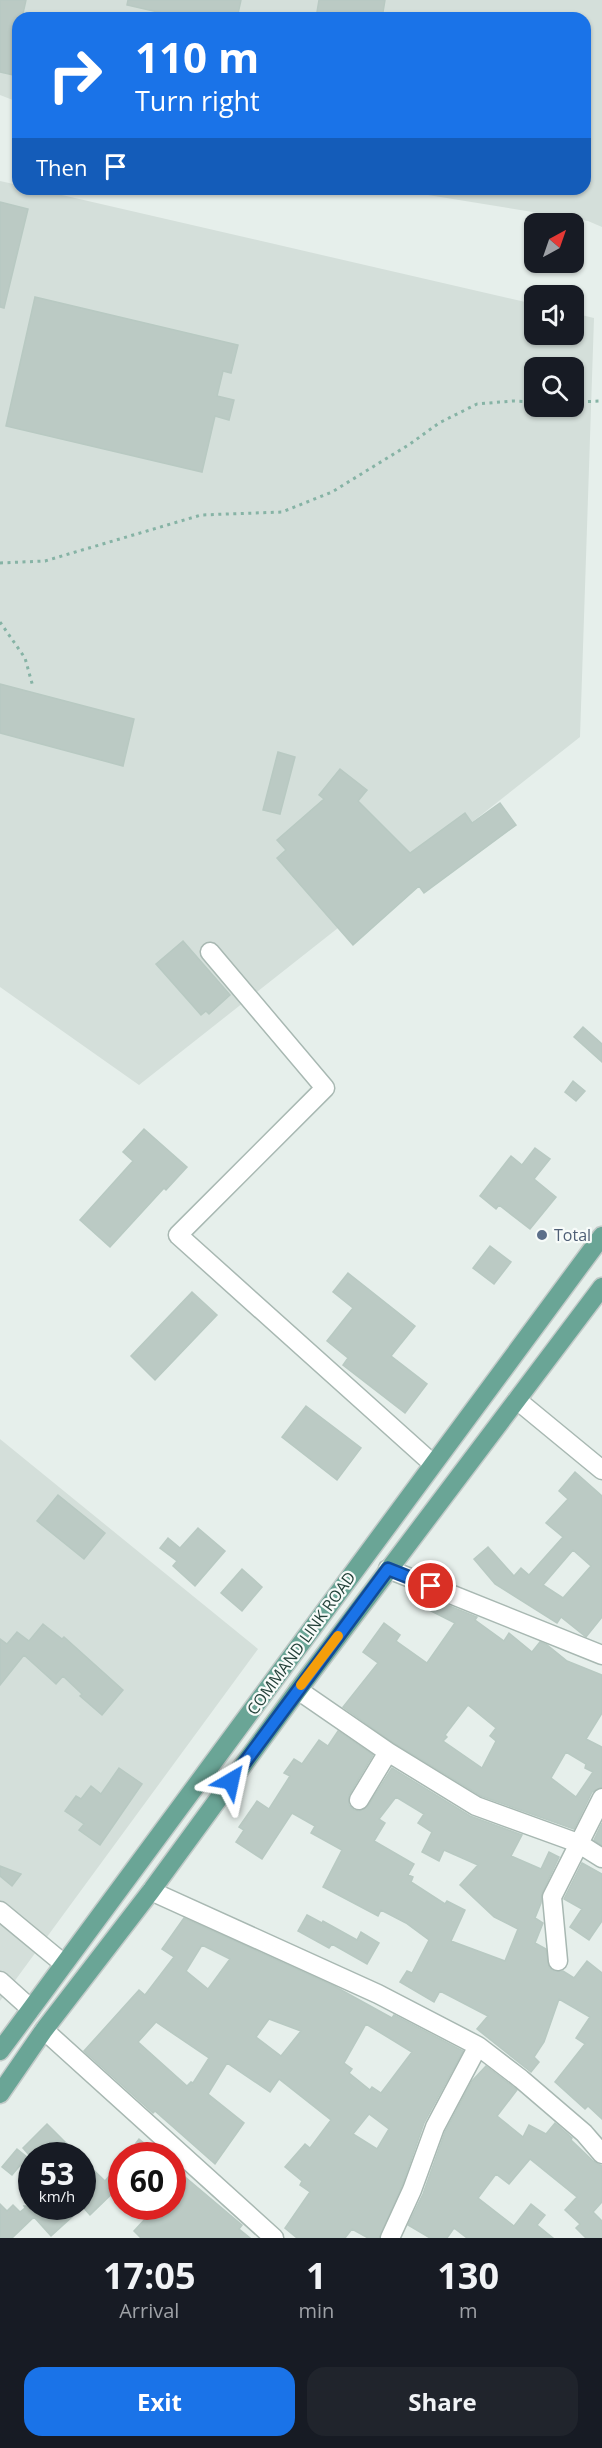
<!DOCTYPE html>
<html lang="en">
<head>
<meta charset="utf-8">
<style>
	:root { --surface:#171b24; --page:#20242c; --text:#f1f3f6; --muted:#9ea1a6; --accent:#1a73e8 }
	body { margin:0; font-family:"Open Sans",sans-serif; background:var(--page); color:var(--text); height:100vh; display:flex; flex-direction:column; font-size:22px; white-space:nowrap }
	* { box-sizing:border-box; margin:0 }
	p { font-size:20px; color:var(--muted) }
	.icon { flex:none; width:33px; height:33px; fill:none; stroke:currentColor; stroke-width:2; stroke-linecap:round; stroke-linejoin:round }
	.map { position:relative; height:2238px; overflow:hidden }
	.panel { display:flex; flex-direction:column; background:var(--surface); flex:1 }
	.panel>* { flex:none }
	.hud { position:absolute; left:12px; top:12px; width:579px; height:183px; border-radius:18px; box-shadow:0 2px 4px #0004; background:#1a73e8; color:#fff; overflow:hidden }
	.needle { width:39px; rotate:40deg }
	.fabs { position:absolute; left:524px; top:213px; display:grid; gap:12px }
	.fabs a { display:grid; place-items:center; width:60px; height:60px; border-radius:12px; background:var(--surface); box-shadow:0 2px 4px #0004; font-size:30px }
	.speed { position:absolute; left:18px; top:2142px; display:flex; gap:12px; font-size:30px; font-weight:700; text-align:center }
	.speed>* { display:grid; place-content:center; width:78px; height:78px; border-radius:50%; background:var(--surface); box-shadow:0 2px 4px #0004; line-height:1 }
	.speed small { font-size:15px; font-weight:400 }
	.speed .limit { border:9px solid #d22; background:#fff; color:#111 }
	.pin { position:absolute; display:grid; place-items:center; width:51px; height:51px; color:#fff; margin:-26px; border:3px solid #fff; border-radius:50%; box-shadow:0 2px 6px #0007 }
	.me { position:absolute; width:66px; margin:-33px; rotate:36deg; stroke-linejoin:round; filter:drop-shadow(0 0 4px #0008) }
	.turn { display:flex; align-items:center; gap:21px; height:126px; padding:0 24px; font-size:27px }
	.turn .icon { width:78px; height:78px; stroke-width:2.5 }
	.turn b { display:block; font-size:42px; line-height:51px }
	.then { display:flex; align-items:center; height:57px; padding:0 24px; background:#0003; gap:12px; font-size:22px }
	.eta { display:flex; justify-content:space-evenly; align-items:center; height:102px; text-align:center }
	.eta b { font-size:36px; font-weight:700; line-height:42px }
	.cta { display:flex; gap:12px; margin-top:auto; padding:12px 24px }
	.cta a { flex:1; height:69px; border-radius:18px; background:var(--accent); color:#fff; font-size:24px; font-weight:700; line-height:69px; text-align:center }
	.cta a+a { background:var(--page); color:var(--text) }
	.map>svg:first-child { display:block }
	.built { fill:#d4dfda; fill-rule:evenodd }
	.building { fill:#bbcac4; stroke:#b8c9c2; stroke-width:1.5; fill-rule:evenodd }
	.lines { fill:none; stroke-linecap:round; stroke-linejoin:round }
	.minor-casing { stroke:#a8b8b2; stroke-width:21 }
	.major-casing { stroke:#c2cac8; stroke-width:21 }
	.path { stroke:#86b3a5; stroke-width:3; stroke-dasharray:3 4.5; stroke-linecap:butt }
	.minor { stroke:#fff; stroke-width:18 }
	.major { stroke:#6aa596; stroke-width:18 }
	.route-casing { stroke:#114b97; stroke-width:15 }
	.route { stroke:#1a73e8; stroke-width:10 }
	.slow { stroke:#f59e0b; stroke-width:10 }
	.service-dot { fill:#5c6f8a; stroke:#f7fbf9; stroke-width:2 }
	.labels { text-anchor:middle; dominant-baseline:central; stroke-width:4.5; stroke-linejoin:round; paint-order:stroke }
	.service-label { font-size:16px; fill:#4e5e75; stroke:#f7fbf9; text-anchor:start }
	.street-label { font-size:16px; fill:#24423a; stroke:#f7fbf9 }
</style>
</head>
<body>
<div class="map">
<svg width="602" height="2238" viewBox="0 0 602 2238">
	<rect width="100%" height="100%" fill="#e6efeb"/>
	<path class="built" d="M 0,0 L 602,0 L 602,227 L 588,221 L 391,189 L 585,189 L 585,18 L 18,18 L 18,102 L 0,95 Z
		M 0,181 L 18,185 L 18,189 L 36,189 L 534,304 L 534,334 L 573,334 L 573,313 L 594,318 L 580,737 L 139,1085 L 0,987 ZM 534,368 L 573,368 L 573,406 L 534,406 Z
		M 0,1439 L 258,1649 L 0,2001 Z"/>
	<path class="building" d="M 0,0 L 26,0 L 22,18 L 18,18 L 18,76 L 0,72 Z
		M 128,0 L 241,0 L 237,18 L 184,18 L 127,5 Z
		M 319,0 L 385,0 L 382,18 L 316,18 Z
		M 0,202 L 28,209 L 4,308 L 0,307 Z
		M 35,297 L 238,345 L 231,373 L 223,371 L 217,396 L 234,400 L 229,420 L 215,416 L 202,472 L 6,426 Z
		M 0,684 L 134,719 L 123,766 L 0,733 Z
		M 278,752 L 295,757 L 280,814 L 263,810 Z
		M 340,769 L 367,790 L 358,801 L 410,853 L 465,813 L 472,823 L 500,803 L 516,825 L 424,893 L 419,886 L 353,945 L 277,858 L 286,850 L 277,840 L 324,799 L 319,795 Z
		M 183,941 L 230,995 L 209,1014 L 206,1011 L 201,1015 L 156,964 Z
		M 583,1027 L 602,1044 L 602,1062 L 574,1037 Z
		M 573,1081 L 585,1091 L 576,1101 L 565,1092 Z
		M 144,1129 L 187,1167 L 166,1190 L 164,1188 L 110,1247 L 80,1220 L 133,1161 L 123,1152 Z
		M 535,1148 L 550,1159 L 534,1179 L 556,1197 L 530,1229 L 499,1205 L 496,1209 L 480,1196 L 511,1156 L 522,1165 Z
		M 490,1246 L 511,1262 L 494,1284 L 473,1268 Z
		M 348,1273 L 415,1326 L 391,1356 L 427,1384 L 405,1413 L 343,1365 L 348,1358 L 327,1341 L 353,1308 L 333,1292 Z
		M 192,1292 L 217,1315 L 155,1380 L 131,1356 Z
		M 306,1406 L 361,1448 L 337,1480 L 282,1437 Z
		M 575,1472 L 602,1496 L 602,1617 L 586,1637 L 561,1617 L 557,1623 L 495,1584 L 474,1559 L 488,1547 L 514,1576 L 521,1568 L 529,1575 L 563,1537 L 546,1523 L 568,1499 L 559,1491 ZM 573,1550 L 591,1566 L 563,1598 L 543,1585 Z
		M 58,1495 L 105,1533 L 84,1559 L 37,1521 Z
		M 198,1528 L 225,1551 L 195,1586 L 173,1566 L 177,1561 L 160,1548 L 168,1538 L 180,1548 Z
		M 242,1569 L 262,1587 L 242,1611 L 221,1593 Z
		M 422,1595 L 477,1617 L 475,1620 L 504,1641 L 509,1633 L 532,1652 L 540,1642 L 547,1645 L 567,1661 L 602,1675 L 602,1713 L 586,1739 L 602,1747 L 602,1787 L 592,1792 L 574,1829 L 481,1796 L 394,1743 L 343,1707 L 378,1663 L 363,1652 L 384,1623 L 400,1635 L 396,1641 L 427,1663 L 455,1623 L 417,1604 ZM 468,1705 L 496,1728 L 490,1736 L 496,1741 L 482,1768 L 443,1741 L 447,1737 L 445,1735 ZM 566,1752 L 586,1764 L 585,1768 L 593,1772 L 576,1797 L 551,1778 Z
		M 43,1624 L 62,1639 L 64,1637 L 123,1690 L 102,1715 L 80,1696 L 82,1694 L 63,1676 L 56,1684 L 24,1655 L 0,1685 L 0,1639 L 7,1644 L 17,1632 L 29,1641 Z
		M 338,1731 L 373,1755 L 349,1795 L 349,1805 L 354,1810 L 359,1811 L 368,1806 L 392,1768 L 470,1816 L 522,1835 L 511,1856 L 541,1869 L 549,1852 L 559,1857 L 542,1893 L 541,1903 L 535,1918 L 543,1923 L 535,1943 L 546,1949 L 549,1967 L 554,1971 L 563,1971 L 574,1978 L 587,1961 L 602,1973 L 602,2119 L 588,2106 L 585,2109 L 555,2082 L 585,2044 L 576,2038 L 590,2017 L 559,1999 L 544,2042 L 534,2057 L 539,2062 L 531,2072 L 477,2029 L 488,2016 L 440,1991 L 434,2002 L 400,1982 L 407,1971 L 412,1973 L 429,1940 L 406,1923 L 381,1910 L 378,1916 L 323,1887 L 342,1850 L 311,1833 L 315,1826 L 292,1813 L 262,1859 L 236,1842 L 244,1830 L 239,1827 L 257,1801 L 269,1809 L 290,1776 L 284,1773 L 294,1759 L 302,1764 L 319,1740 L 328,1746 ZM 396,1797 L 424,1814 L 418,1823 L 432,1832 L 422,1852 L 439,1861 L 444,1850 L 478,1865 L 460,1885 L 494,1917 L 518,1929 L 505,1961 L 451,1941 L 465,1910 L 447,1901 L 445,1904 L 411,1882 L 413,1877 L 408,1875 L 414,1864 L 374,1841 L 385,1823 L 379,1819 Z
		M 119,1768 L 142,1784 L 100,1845 L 79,1830 L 84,1824 L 65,1811 L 76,1796 L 81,1799 L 91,1786 L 101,1794 Z
		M 602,1823 L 602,1845 L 594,1840 Z
		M 582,1863 L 602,1874 L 602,1921 L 589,1940 L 570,1927 L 582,1909 L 564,1899 Z
		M 0,1866 L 21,1874 L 12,1886 L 0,1876 Z
		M 307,1915 L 322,1923 L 323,1921 L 357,1940 L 361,1932 L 379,1943 L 367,1964 L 332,1944 L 329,1948 L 298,1931 Z
		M 184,1918 L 334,1986 L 392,2018 L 394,2015 L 463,2051 L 424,2123 L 402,2186 L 379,2238 L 368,2238 L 352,2229 L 345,2238 L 297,2238 L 285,2228 L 310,2192 L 300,2185 L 302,2181 L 285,2167 L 305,2144 L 310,2148 L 331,2120 L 279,2079 L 270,2092 L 227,2063 L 208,2094 L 244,2123 L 215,2164 L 155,2111 L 153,2113 L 84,2051 L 139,1990 L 145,1995 L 174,1957 L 162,1949 ZM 202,1945 L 230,1959 L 208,1989 L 186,1971 ZM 269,2019 L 301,2031 L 281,2056 L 256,2037 ZM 156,2022 L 209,2058 L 193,2083 L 191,2082 L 187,2086 L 138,2042 ZM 366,2024 L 412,2052 L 381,2093 L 372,2087 L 370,2090 L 349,2073 L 352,2069 L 344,2063 ZM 369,2114 L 389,2129 L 377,2149 L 353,2134 Z
		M 486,2066 L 517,2090 L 497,2116 L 523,2137 L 529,2125 L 546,2134 L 555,2123 L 572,2138 L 571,2140 L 593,2161 L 602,2166 L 602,2202 L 593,2212 L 602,2221 L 602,2238 L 586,2238 L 576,2228 L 580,2224 L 565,2210 L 577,2197 L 530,2159 L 509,2184 L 496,2174 L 478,2198 L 514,2226 L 531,2204 L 545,2215 L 537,2225 L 553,2238 L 467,2238 L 454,2228 L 447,2238 L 430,2238 L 408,2225 L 423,2194 L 445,2132 L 472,2081 Z
		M 47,2124 L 79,2156 L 30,2156 L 23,2148 Z
		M 139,2139 L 160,2156 L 126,2156 Z
		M 17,2149 L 27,2157 L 12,2175 L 2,2167 Z
		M 82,2159 L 105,2181 L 122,2161 L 122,2184 L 90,2215 L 83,2207 L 51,2236 L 34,2217 L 12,2238 L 0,2238 L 0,2204 L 7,2211 L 13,2205 L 20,2212 L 25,2208 L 24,2206 L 82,2206 Z
		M 172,2166 L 242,2225 L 239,2229 L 250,2238 L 141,2238 L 134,2231 L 157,2206 L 172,2206 Z"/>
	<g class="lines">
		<defs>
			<path id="minor" d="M 210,952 L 325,1088 L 178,1235 L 433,1464
				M 517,1400 L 602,1470
				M 388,1569 L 602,1655
				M 298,1690 L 388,1752 L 476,1806 L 578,1843 L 602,1858
				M 359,1800 L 388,1752
				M 151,1891 L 378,1994 L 478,2046 L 521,2079 L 584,2133 L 602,2154
				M 0,1911 L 64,1964
				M 558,1961 L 552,1897 L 602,1798
				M 0,1981 L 31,2009
				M 44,2030 L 274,2238
				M 390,2238 L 412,2190 L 435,2127 L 478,2046"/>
			<path id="major" d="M 0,2051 L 602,1236
				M 0,2094 L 44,2030 L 151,1891 L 298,1690 L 602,1287"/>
		</defs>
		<use href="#minor" class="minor-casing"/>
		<use href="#major" class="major-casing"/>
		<path class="path" d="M 573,402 L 602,401
			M 0,563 L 45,561 L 201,515 L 282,512 L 332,492 L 410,444 L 439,423 L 477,404 L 513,401 L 534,402
			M 0,622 L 25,658 L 33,687"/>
		<use href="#minor" class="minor"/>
		<use href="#major" class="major"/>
	</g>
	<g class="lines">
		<defs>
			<path id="route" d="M 231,1781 L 388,1569 L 431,1586"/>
		</defs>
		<use href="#route" class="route-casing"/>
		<use href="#route" class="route"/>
		<path class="slow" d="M 301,1685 L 338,1636"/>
	</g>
	<circle class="service-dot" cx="542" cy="1235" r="6"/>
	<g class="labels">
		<g class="service-label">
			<text x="554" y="1235">Total</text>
		</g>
		<g class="street-label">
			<text transform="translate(301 1643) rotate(-54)">COMMAND LINK ROAD</text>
		</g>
	</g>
</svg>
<div class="fabs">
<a><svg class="needle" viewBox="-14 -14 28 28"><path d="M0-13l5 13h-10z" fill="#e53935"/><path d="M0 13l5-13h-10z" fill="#9ea1a6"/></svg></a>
<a><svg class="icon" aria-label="sound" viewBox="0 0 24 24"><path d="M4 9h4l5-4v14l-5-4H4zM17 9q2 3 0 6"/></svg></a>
<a><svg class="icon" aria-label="search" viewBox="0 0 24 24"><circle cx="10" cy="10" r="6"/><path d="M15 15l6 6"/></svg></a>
</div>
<div class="speed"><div>53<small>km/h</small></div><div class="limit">60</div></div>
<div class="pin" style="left:431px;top:1586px;background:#d93025"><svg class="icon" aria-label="arrive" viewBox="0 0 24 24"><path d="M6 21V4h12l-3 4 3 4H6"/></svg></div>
<svg class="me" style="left:231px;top:1781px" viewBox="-20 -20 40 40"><path d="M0-17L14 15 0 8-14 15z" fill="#1a73e8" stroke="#fff" stroke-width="4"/></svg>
<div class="hud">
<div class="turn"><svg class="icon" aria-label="right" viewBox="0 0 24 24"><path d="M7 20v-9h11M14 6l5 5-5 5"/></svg><div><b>110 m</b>Turn right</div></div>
<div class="then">Then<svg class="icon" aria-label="arrive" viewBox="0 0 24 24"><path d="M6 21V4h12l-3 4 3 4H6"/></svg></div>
</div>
</div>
<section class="panel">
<div class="eta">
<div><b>17:05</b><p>Arrival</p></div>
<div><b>1</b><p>min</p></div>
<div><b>130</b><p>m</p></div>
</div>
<div class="cta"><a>Exit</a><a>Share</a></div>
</section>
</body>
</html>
